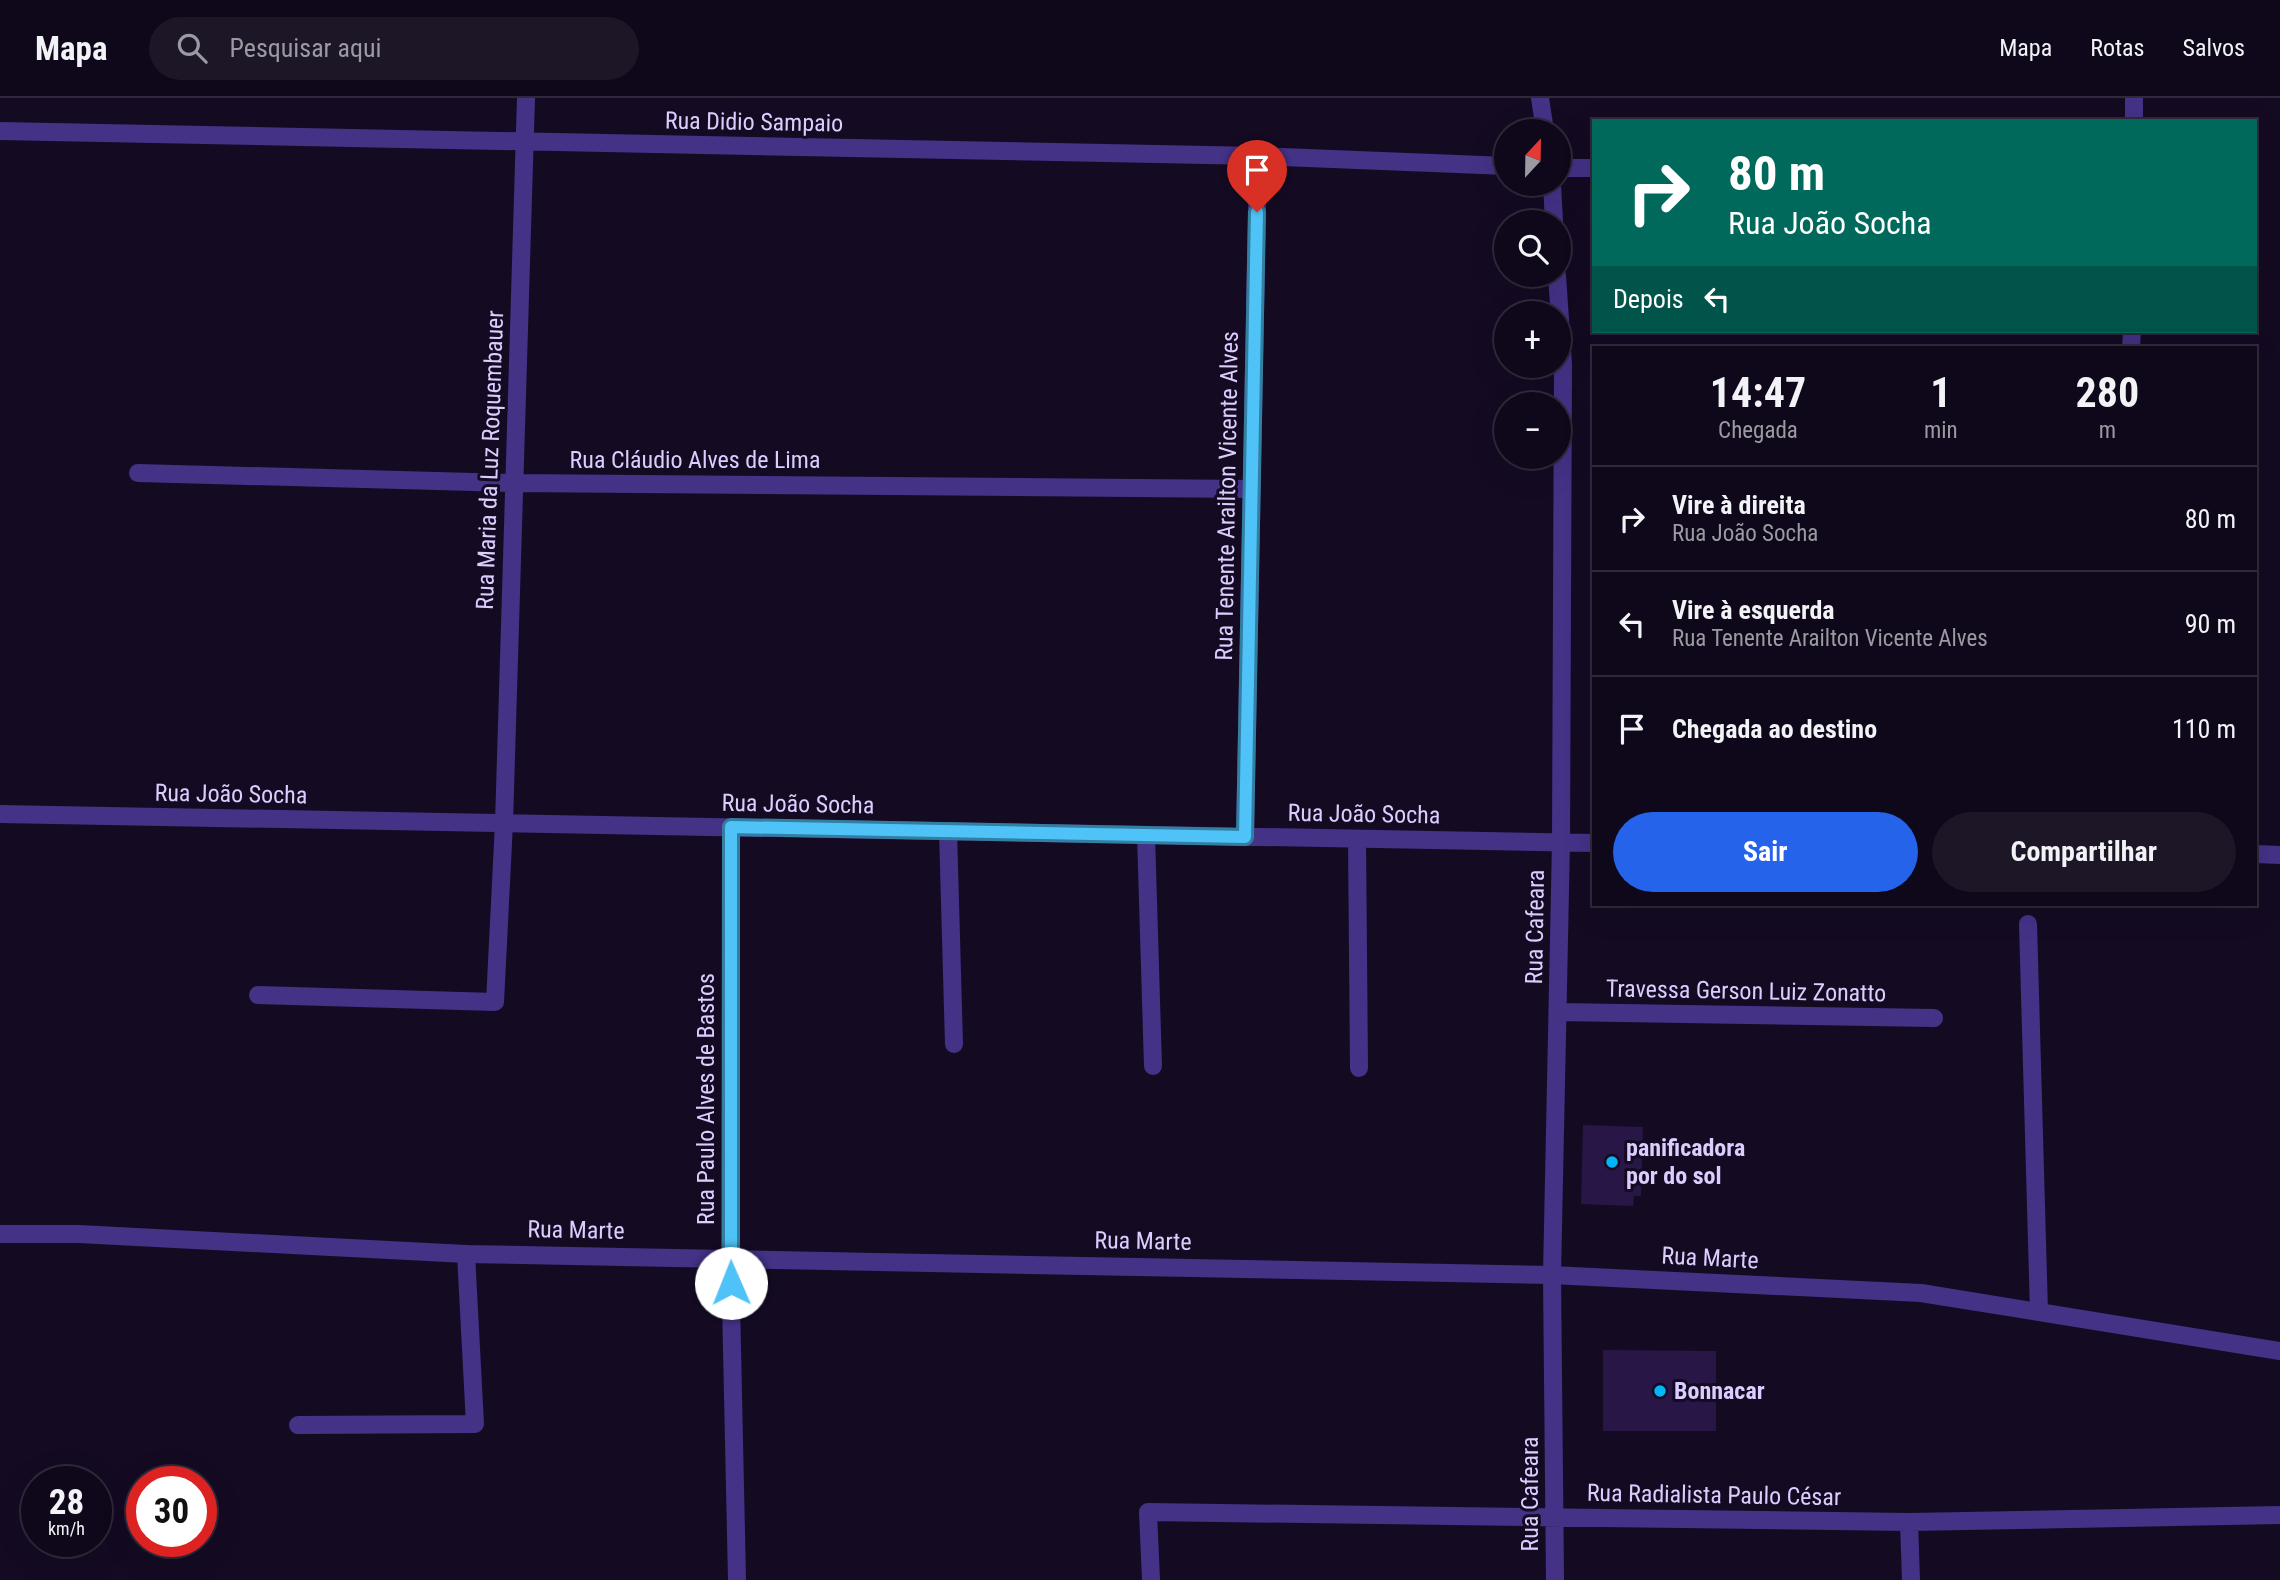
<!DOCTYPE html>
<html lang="pt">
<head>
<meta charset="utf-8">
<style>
	:root { --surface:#0f081a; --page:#1d1627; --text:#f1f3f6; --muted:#9b9aa2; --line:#2f2939; --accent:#2563eb }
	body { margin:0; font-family:"Roboto Condensed",sans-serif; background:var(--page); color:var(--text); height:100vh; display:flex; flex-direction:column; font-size:26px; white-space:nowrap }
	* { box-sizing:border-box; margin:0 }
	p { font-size:23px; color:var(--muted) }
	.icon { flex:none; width:38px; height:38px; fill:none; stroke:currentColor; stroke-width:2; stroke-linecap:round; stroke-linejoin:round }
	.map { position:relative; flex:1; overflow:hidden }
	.panel { position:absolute; left:1592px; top:248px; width:665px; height:560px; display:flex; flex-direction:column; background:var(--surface); border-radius:0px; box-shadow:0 7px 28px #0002,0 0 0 2px var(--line) }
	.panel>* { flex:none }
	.top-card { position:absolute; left:1592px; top:21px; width:665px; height:214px; border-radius:0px; box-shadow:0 7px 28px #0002,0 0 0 2px var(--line); background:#00695c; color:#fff; overflow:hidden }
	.needle { width:46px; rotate:22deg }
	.buttons { position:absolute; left:1494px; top:21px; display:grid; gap:14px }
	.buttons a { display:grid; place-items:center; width:77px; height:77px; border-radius:50%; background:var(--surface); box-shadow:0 7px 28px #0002,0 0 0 2px var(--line); font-size:35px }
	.speed { position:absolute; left:21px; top:1368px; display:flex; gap:14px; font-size:35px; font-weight:700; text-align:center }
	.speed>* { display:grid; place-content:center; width:91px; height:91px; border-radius:50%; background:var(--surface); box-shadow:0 7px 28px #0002,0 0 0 2px var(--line); line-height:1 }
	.speed small { font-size:18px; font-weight:400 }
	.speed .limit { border:10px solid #d22; background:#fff; color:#111 }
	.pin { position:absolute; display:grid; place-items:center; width:60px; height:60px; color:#fff; margin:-72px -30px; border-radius:50% 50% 50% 0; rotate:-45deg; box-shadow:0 0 7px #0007 }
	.pin .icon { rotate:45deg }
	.me { position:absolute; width:77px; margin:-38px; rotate:359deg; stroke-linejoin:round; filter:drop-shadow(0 0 5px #0008) }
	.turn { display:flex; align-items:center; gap:24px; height:147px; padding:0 21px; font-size:32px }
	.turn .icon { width:91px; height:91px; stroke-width:2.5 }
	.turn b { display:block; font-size:49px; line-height:60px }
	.then { display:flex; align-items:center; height:66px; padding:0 21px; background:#0003; gap:14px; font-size:26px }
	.eta { display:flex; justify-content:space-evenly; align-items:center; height:119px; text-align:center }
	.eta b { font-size:42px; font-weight:700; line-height:49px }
	.action { display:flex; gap:14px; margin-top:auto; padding:14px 21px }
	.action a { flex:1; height:80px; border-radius:42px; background:var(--accent); color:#fff; font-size:28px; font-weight:700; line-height:80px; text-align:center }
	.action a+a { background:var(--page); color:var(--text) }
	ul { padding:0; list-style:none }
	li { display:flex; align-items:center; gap:21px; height:105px; padding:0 21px; border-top:2px solid var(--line) }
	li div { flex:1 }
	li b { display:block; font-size:26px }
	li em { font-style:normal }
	header { display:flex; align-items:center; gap:42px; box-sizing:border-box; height:98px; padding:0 35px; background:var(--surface); border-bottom:2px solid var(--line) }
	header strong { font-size:33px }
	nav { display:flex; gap:38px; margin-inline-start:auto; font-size:24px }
	.search { width:490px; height:63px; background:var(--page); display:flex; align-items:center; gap:18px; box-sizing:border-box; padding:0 24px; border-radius:38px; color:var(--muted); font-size:26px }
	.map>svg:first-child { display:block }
	.building { fill:#281646 }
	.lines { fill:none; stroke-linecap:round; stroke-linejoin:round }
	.service { stroke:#443287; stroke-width:18 }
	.minor { stroke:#443287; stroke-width:18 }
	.tertiary { stroke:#443287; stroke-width:18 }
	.route-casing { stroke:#337fa1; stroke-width:18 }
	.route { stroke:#4fc3f7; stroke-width:12 }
	.poi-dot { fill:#00b5f8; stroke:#140b23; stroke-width:2.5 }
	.labels { text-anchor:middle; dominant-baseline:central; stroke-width:6; stroke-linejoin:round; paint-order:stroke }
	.street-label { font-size:24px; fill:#dccdff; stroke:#140b23 }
	.poi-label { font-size:24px; font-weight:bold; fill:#dccdff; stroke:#140b23; text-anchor:start }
</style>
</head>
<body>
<header>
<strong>Mapa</strong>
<div class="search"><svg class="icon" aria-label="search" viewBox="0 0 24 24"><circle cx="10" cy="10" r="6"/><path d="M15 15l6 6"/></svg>Pesquisar aqui</div>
<nav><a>Mapa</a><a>Rotas</a><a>Salvos</a></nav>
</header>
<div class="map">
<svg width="2280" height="1482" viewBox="0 0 2280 1482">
	<rect width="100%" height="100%" fill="#140b23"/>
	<path class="building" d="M 1583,1027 L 1643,1029 L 1641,1098 L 1634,1098 L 1633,1108 L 1581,1106 Z
		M 1603,1252 L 1716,1253 L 1716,1333 L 1603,1333 Z"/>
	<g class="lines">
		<path class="service" d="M 948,733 L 954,946
			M 1146,737 L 1153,968
			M 1357,741 L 1359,970
			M 2028,826 L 2039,1214
			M 258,897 L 495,904 L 504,725
			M 298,1327 L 475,1326 L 466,1156"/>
		<path class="minor" d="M 1540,0 L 1545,33
			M 2134,23 L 2134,0
			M 0,33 L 1258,58 L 1507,68
			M 1559,70 L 1594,70
			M 1552,86 L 1554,124
			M 2131,250 L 2132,233
			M 138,375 L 514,385 L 1252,391
			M 0,716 L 1594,745
			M 504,725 L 526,0
			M 731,729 L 730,1158 L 737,1482
			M 1245,739 L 1258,58
			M 2256,756 L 2280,757
			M 1558,914 L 1934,920
			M 1909,1424 L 1911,1482
			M 1151,1482 L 1148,1414 L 1909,1424 L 2280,1417
			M 1555,1482 L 1552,1177 L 1561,744 L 1563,266 L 1557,177"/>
		<path class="tertiary" d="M 0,1136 L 79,1136 L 466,1156 L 1552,1177 L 1921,1195 L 2280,1253"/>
	</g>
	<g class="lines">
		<defs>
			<path id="route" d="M 731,1185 L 731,729 L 1245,739 L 1257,114"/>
		</defs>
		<use href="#route" class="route-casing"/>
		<use href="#route" class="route"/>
	</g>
	<g class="poi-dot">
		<circle cx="1612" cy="1064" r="7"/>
		<circle cx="1660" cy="1293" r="7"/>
	</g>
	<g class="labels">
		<g class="street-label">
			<text transform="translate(754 24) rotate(1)">Rua Didio Sampaio</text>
			<text transform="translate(490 362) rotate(-88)">Rua Maria da Luz Roquembauer</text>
			<text x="695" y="362">Rua Cláudio Alves de Lima</text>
			<text transform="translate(1227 398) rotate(-89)">Rua Tenente Arailton Vicente Alves</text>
			<text transform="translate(231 696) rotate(1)">Rua João Socha</text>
			<text transform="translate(798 706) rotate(1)">Rua João Socha</text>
			<text transform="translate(1364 716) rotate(1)">Rua João Socha</text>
			<text transform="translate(1535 829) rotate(-89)">Rua Cafeara</text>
			<text transform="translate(1746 893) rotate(1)">Travessa Gerson Luiz Zonatto</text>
			<text transform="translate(706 1001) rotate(-90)">Rua Paulo Alves de Bastos</text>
			<text transform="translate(576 1132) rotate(1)">Rua Marte</text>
			<text transform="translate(1143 1143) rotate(1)">Rua Marte</text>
			<text transform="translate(1710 1160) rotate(3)">Rua Marte</text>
			<text transform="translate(1530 1396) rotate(-90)">Rua Cafeara</text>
			<text transform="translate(1714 1397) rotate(1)">Rua Radialista Paulo César</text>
		</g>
		<g class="poi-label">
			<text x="1626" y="1050">panificadora<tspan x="1626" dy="28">por do sol</tspan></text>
			<text x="1674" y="1293">Bonnacar</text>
		</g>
	</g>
</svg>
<div class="buttons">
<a><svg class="needle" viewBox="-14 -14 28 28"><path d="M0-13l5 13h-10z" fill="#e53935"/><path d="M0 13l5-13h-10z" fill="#9b9aa2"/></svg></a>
<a><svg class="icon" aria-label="search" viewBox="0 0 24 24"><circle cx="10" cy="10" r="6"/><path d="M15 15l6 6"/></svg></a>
<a>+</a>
<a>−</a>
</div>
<div class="speed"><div>28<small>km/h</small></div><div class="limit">30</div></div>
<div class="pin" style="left:1257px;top:114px;background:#d93025"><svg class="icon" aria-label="arrive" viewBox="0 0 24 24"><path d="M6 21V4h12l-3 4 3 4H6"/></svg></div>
<svg class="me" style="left:731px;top:1185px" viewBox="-20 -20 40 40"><circle r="19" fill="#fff"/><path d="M0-13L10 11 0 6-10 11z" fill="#4fc3f7"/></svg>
<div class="top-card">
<div class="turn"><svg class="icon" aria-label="right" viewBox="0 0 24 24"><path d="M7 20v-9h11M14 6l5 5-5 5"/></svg><div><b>80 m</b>Rua João Socha</div></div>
<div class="then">Depois<svg class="icon" aria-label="left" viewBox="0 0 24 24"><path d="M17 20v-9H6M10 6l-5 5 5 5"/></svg></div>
</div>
<section class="panel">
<div class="eta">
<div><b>14:47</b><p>Chegada</p></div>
<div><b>1</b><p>min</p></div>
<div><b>280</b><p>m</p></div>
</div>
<ul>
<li><svg class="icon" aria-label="right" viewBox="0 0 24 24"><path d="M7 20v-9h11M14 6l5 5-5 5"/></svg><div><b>Vire à direita</b><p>Rua João Socha</p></div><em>80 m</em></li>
<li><svg class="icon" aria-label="left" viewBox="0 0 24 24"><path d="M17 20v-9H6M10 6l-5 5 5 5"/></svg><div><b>Vire à esquerda</b><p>Rua Tenente Arailton Vicente Alves</p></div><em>90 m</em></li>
<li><svg class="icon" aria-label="arrive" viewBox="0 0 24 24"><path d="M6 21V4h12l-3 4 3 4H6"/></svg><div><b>Chegada ao destino</b></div><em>110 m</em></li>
</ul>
<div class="action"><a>Sair</a><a>Compartilhar</a></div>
</section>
</div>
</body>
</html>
